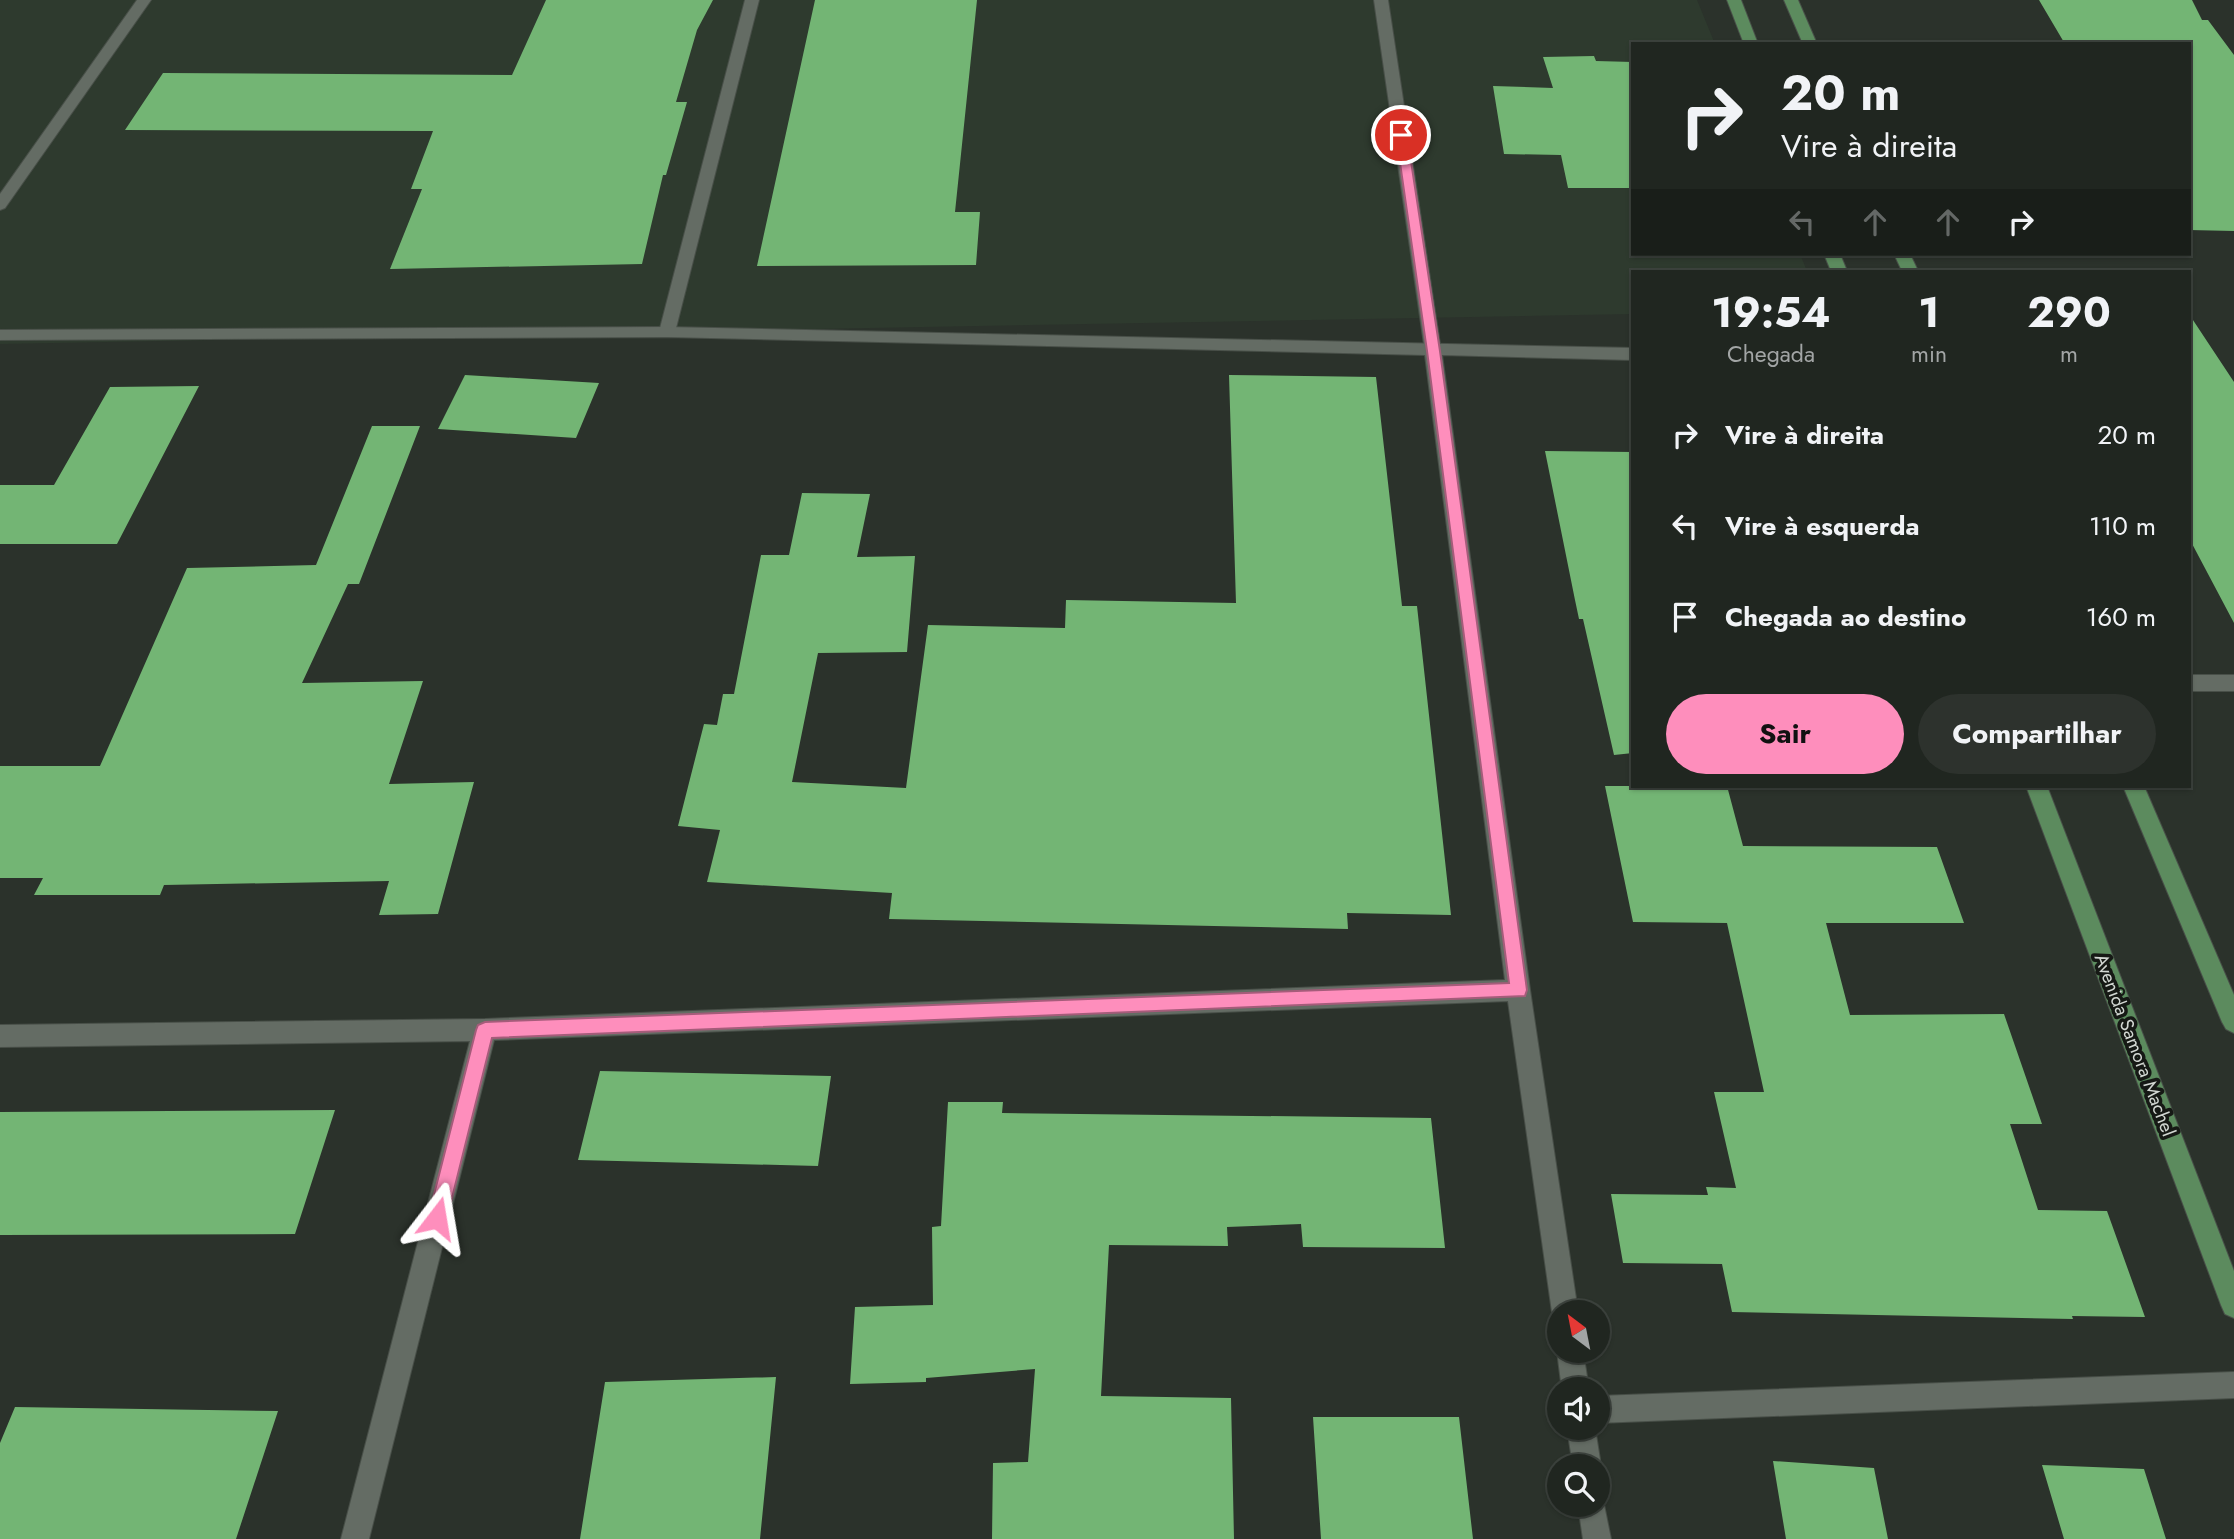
<!DOCTYPE html>
<html lang="pt">
<head>
<meta charset="utf-8">
<style>
	:root { --surface:#202620; --page:#2d322d; --text:#f1f3f6; --muted:#a2a5a5; --line:#3d433e; --accent:#fe8ebc }
	body { margin:0; font-family:Jost,sans-serif; background:var(--page); color:var(--text); height:100vh; display:flex; flex-direction:column; font-size:26px; white-space:nowrap }
	* { box-sizing:border-box; margin:0 }
	p { font-size:23px; color:var(--muted) }
	.icon { flex:none; width:38px; height:38px; fill:none; stroke:currentColor; stroke-width:2; stroke-linecap:round; stroke-linejoin:round }
	.map { position:relative; flex:1; overflow:hidden }
	.sheet { position:absolute; left:1631px; top:270px; width:560px; height:518px; display:flex; flex-direction:column; background:var(--surface); border-radius:0px; box-shadow:0 2px 5px #0004,0 0 0 2px var(--line) }
	.sheet>* { flex:none }
	.banner { position:absolute; left:1631px; top:42px; width:560px; height:214px; border-radius:0px; box-shadow:0 2px 5px #0004,0 0 0 2px var(--line); background:#202620; color:var(--text); overflow:hidden }
	.needle { width:46px; rotate:328deg }
	.tools { position:absolute; left:1547px; top:1300px; display:grid; gap:14px }
	.tools a { display:grid; place-items:center; width:63px; height:63px; border-radius:50%; background:var(--surface); box-shadow:0 2px 5px #0004,0 0 0 2px var(--line); font-size:35px }
	.pin { position:absolute; display:grid; place-items:center; width:60px; height:60px; color:#fff; margin:-30px; border:4px solid #fff; border-radius:50%; box-shadow:0 2px 7px #0007 }
	.me { position:absolute; width:77px; margin:-38px; rotate:14deg; stroke-linejoin:round; filter:drop-shadow(0 0 5px #0008) }
	.turn { display:flex; align-items:center; gap:24px; height:147px; padding:0 35px; font-size:32px }
	.turn .icon { width:91px; height:91px; stroke-width:2.5 }
	.turn b { display:block; font-size:49px; line-height:60px }
	.lanes { display:flex; align-items:center; height:66px; padding:0 35px; background:#0003; justify-content:center; gap:35px; direction:ltr }
	.lanes .off { opacity:.35 }
	.eta { display:flex; justify-content:space-evenly; align-items:center; height:119px; text-align:center }
	.eta b { font-size:42px; font-weight:700; line-height:49px }
	.action { display:flex; gap:14px; margin-top:auto; padding:14px 35px }
	.action a { flex:1; height:80px; border-radius:42px; background:var(--accent); color:#111; font-size:28px; font-weight:700; line-height:80px; text-align:center }
	.action a+a { background:var(--page); color:var(--text) }
	ul { padding:0; list-style:none }
	li { display:flex; align-items:center; gap:21px; height:91px; padding:0 35px }
	li div { flex:1 }
	li b { display:block; font-size:26px }
	li em { font-style:normal }
	.map>svg:first-child { display:block }
	.built { fill:#2e3a2e }
	.building { fill:#73b574 }
	.lines { fill:none; stroke-linecap:round; stroke-linejoin:round }
	.service-casing { stroke:#484f48; stroke-width:2 }
	.minor-casing { stroke:#484f48; stroke-width:2 }
	.trunk-casing { stroke:#484f48; stroke-width:2 }
	.service { fill:#646c64; fill-rule:evenodd }
	.minor { fill:#646c64; fill-rule:evenodd }
	.trunk { fill:#5c8b5e; fill-rule:evenodd }
	.route { fill:#fe8ebc; stroke:#a55c7a; stroke-width:2 }
	.labels { text-anchor:middle; dominant-baseline:central; stroke-width:7; stroke-linejoin:round; paint-order:stroke }
	.street-label { font-size:19px; fill:#d2d7d2; stroke:#161915 }
</style>
</head>
<body>
<div class="map">
<svg width="2234" height="1539" viewBox="0 0 2234 1539">
	<rect width="100%" height="100%" fill="#2b322b"/>
	<path class="built" d="M 0,0 L 1697,0 L 1715,44 L 1633,44 L 1633,254 L 1800,254 L 1807,271 L 1633,271 L 1633,314 L 0,344 Z"/>
	<path class="building" d="M 546,0 L 713,0 L 697,30 L 676,102 L 687,102 L 666,175 L 663,175 L 642,264 L 390,269 L 422,189 L 411,189 L 433,131 L 125,130 L 163,73 L 512,75 Z
		M 815,0 L 977,0 L 955,212 L 980,212 L 976,265 L 757,266 Z
		M 2039,0 L 2192,0 L 2202,20 L 2208,20 L 2234,55 L 2234,231 L 2189,230 L 2189,44 L 2065,44 Z
		M 1594,56 L 1596,61 L 1633,62 L 1633,188 L 1568,188 L 1561,155 L 1504,154 L 1493,86 L 1553,88 L 1543,57 Z
		M 2189,314 L 2234,382 L 2234,623 L 2189,538 Z
		M 465,375 L 599,383 L 576,438 L 438,429 Z
		M 1229,375 L 1376,377 L 1402,606 L 1417,606 L 1451,915 L 1347,913 L 1348,929 L 889,919 L 892,893 L 707,882 L 720,830 L 678,826 L 704,724 L 717,725 L 723,694 L 734,694 L 761,555 L 789,555 L 802,493 L 870,494 L 857,557 L 915,556 L 907,652 L 818,653 L 792,782 L 906,788 L 928,625 L 1065,628 L 1066,600 L 1236,603 Z
		M 199,386 L 117,544 L 0,544 L 0,485 L 54,485 L 110,387 Z
		M 372,426 L 420,426 L 359,584 L 348,584 L 302,683 L 423,681 L 389,784 L 474,782 L 438,914 L 379,915 L 389,881 L 164,885 L 160,895 L 34,895 L 43,878 L 0,878 L 0,766 L 100,766 L 187,568 L 316,565 Z
		M 1545,451 L 1633,452 L 1633,753 L 1614,755 L 1583,619 L 1579,619 L 1575,600 Z
		M 1605,786 L 1727,786 L 1743,846 L 1937,847 L 1964,923 L 1826,923 L 1850,1015 L 2004,1014 L 2042,1124 L 2010,1124 L 2038,1210 L 2107,1211 L 2145,1317 L 2072,1316 L 2073,1319 L 1732,1312 L 1722,1264 L 1623,1263 L 1611,1194 L 1708,1195 L 1706,1187 L 1736,1188 L 1714,1092 L 1764,1092 L 1727,923 L 1633,922 Z
		M 600,1071 L 831,1076 L 818,1166 L 578,1160 Z
		M 948,1102 L 1003,1102 L 1002,1113 L 1431,1118 L 1445,1248 L 1303,1247 L 1301,1224 L 1227,1227 L 1228,1246 L 1109,1245 L 1101,1396 L 1231,1398 L 1234,1539 L 992,1539 L 993,1463 L 1028,1462 L 1035,1369 L 926,1378 L 926,1382 L 850,1384 L 855,1307 L 933,1305 L 932,1227 L 941,1226 Z
		M 335,1110 L 295,1234 L 0,1235 L 0,1112 Z
		M 776,1377 L 760,1539 L 580,1539 L 605,1382 Z
		M 15,1407 L 278,1411 L 236,1539 L 0,1539 L 0,1443 Z
		M 1313,1417 L 1459,1417 L 1473,1539 L 1321,1539 Z
		M 1773,1461 L 1874,1468 L 1888,1539 L 1786,1539 Z
		M 2042,1465 L 2144,1469 L 2166,1539 L 2064,1539 Z"/>
	<g class="lines">
		<defs>
			<path id="service" d="M 745,0 L 759,0 L 675,332 L 667,337 L 659,332 Z
				M 1374,0 L 1388,0 L 1441,351 L 1433,357 L 1425,351 Z"/>
			<path id="minor" d="M 137,0 L 151,0 L 5,208 L 0,210 L 0,194 Z
				M 667,327 L 1633,348 L 1633,360 L 1442,355 L 1530,990 L 1578,1312 L 1559,1312 L 1559,1323 L 1552,1312 L 1508,1001 L 494,1040 L 369,1539 L 341,1539 L 470,1041 L 0,1047 L 0,1025 L 485,1019 L 1505,980 L 1425,355 L 667,337 L 0,340 L 0,330 Z
				M 2189,675 L 2234,675 L 2234,691 L 2189,691 Z
				M 1559,1345 L 1559,1351 L 1583,1351 L 1589,1390 L 1562,1390 L 1557,1351 Z
				M 2234,1372 L 2234,1398 L 1598,1423 L 1598,1396 Z
				M 1567,1428 L 1595,1428 L 1601,1466 L 1598,1474 L 1598,1466 L 1573,1466 Z
				M 1598,1493 L 1602,1495 L 1611,1539 L 1583,1539 L 1578,1505 L 1598,1505 Z"/>
			<path id="trunk" d="M 1727,0 L 1741,0 L 1758,44 L 1744,44 Z
				M 1784,0 L 1798,0 L 1817,44 L 1803,44 Z
				M 1824,254 L 1840,254 L 1847,271 L 1831,271 Z
				M 1894,254 L 1910,254 L 1918,271 L 1902,271 Z
				M 2026,786 L 2047,786 L 2234,1271 L 2234,1318 L 2225,1314 L 2221,1305 Z
				M 2123,786 L 2144,786 L 2234,995 L 2234,1033 L 2226,1029 L 2222,1022 Z"/>
		</defs>
		<use href="#service" class="service-casing"/>
		<use href="#minor" class="minor-casing"/>
		<use href="#trunk" class="trunk-casing"/>
		<use href="#service" class="service"/>
		<use href="#minor" class="minor"/>
		<use href="#trunk" class="trunk"/>
	</g>
	<path class="route" d="M 1401,132 L 1407,135 L 1440,351 L 1527,990 L 1525,996 L 492,1038 L 447,1218 L 444,1224 L 437,1227 L 430,1224 L 428,1218 L 476,1030 L 478,1025 L 485,1022 L 1509,983 L 1427,351 L 1396,135 Z"/>
	<g class="labels">
		<g class="street-label">
			<text transform="translate(2135 1045) rotate(69)">Avenida Samora Machel</text>
		</g>
	</g>
</svg>
<div class="tools">
<a><svg class="needle" viewBox="-14 -14 28 28"><path d="M0-13l5 13h-10z" fill="#e53935"/><path d="M0 13l5-13h-10z" fill="#a2a5a5"/></svg></a>
<a><svg class="icon" aria-label="sound" viewBox="0 0 24 24"><path d="M4 9h4l5-4v14l-5-4H4zM17 9q2 3 0 6"/></svg></a>
<a><svg class="icon" aria-label="search" viewBox="0 0 24 24"><circle cx="10" cy="10" r="6"/><path d="M15 15l6 6"/></svg></a>
</div>
<div class="pin" style="left:1401px;top:135px;background:#d93025"><svg class="icon" aria-label="arrive" viewBox="0 0 24 24"><path d="M6 21V4h12l-3 4 3 4H6"/></svg></div>
<svg class="me" style="left:437px;top:1218px" viewBox="-20 -20 40 40"><path d="M0-17L14 15 0 8-14 15z" fill="#fe8ebc" stroke="#fff" stroke-width="4"/></svg>
<div class="banner">
<div class="turn"><svg class="icon" aria-label="right" viewBox="0 0 24 24"><path d="M7 20v-9h11M14 6l5 5-5 5"/></svg><div><b>20 m</b>Vire à direita</div></div>
<div class="lanes"><svg class="icon off" aria-label="left" viewBox="0 0 24 24"><path d="M17 20v-9H6M10 6l-5 5 5 5"/></svg><svg class="icon off" aria-label="ahead" viewBox="0 0 24 24"><path d="M12 20V5M6 11l6-6 6 6"/></svg><svg class="icon off" aria-label="ahead" viewBox="0 0 24 24"><path d="M12 20V5M6 11l6-6 6 6"/></svg><svg class="icon" aria-label="right" viewBox="0 0 24 24"><path d="M7 20v-9h11M14 6l5 5-5 5"/></svg></div>
</div>
<section class="sheet">
<div class="eta">
<div><b>19:54</b><p>Chegada</p></div>
<div><b>1</b><p>min</p></div>
<div><b>290</b><p>m</p></div>
</div>
<ul>
<li><svg class="icon" aria-label="right" viewBox="0 0 24 24"><path d="M7 20v-9h11M14 6l5 5-5 5"/></svg><div><b>Vire à direita</b></div><em>20 m</em></li>
<li><svg class="icon" aria-label="left" viewBox="0 0 24 24"><path d="M17 20v-9H6M10 6l-5 5 5 5"/></svg><div><b>Vire à esquerda</b></div><em>110 m</em></li>
<li><svg class="icon" aria-label="arrive" viewBox="0 0 24 24"><path d="M6 21V4h12l-3 4 3 4H6"/></svg><div><b>Chegada ao destino</b></div><em>160 m</em></li>
</ul>
<div class="action"><a>Sair</a><a>Compartilhar</a></div>
</section>
</div>
</body>
</html>
